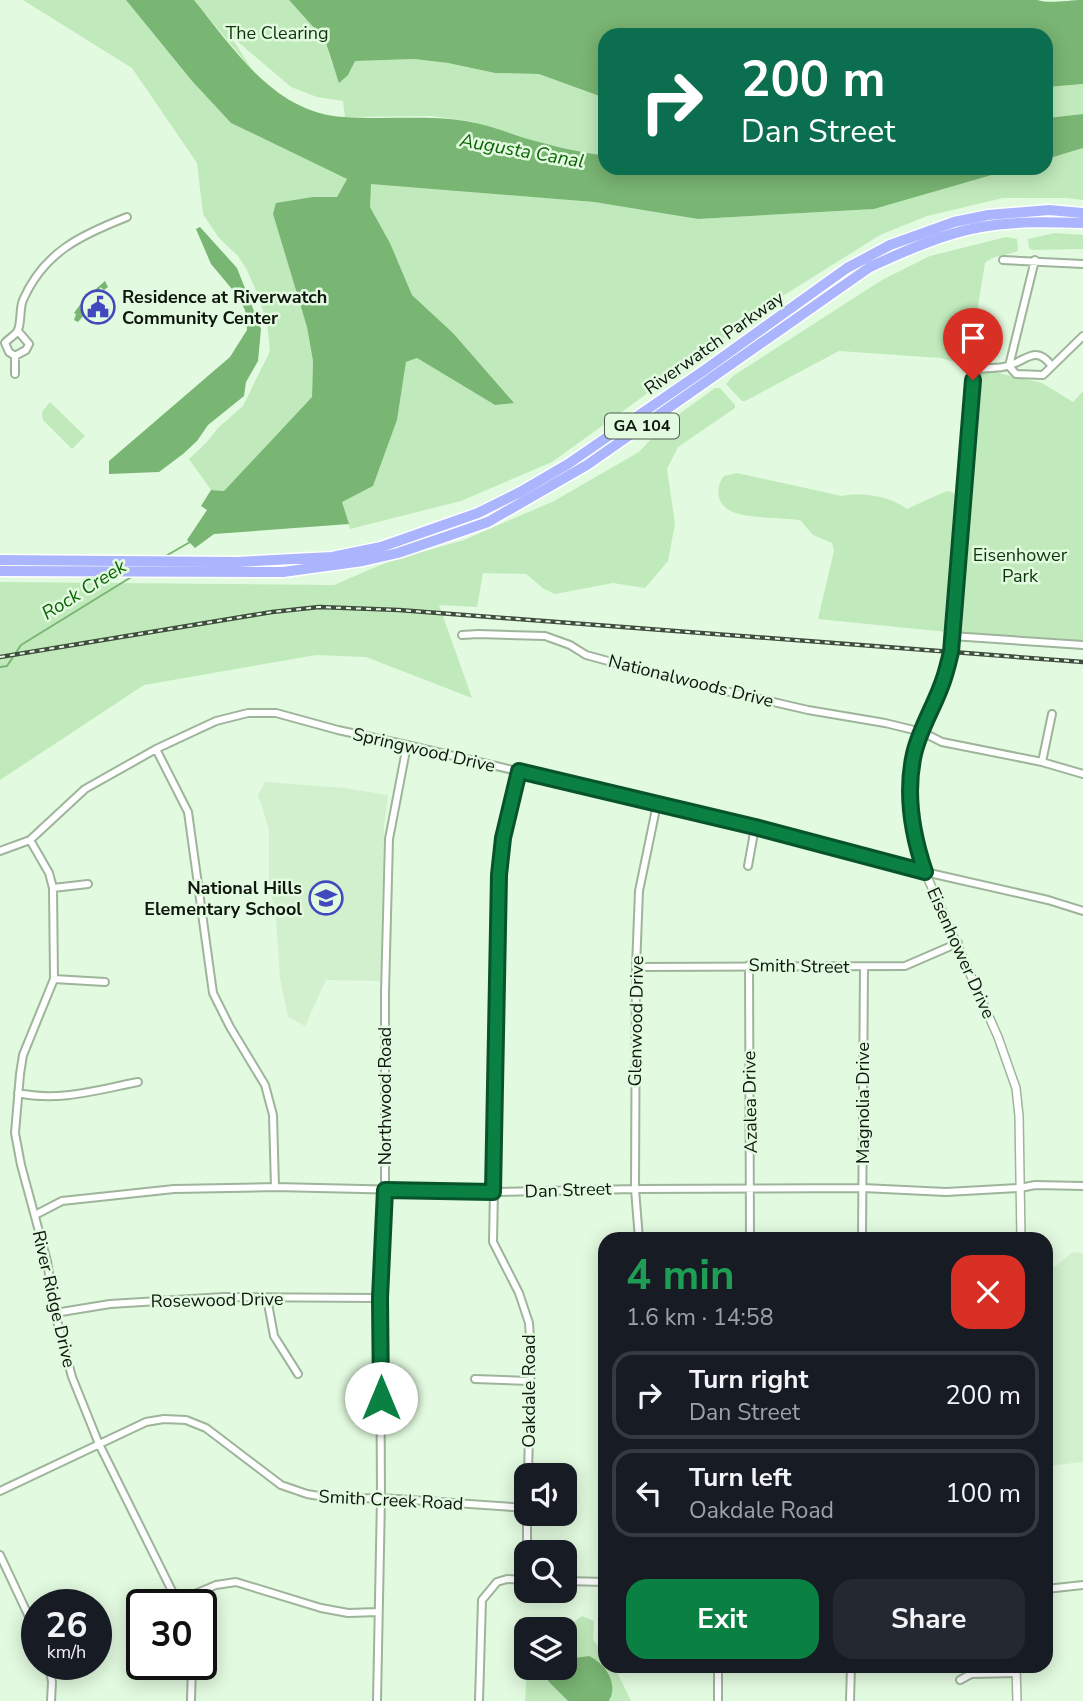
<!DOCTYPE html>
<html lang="en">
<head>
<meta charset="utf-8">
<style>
	:root { --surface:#171b24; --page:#242831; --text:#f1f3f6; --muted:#9ea1a6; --line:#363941; --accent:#0b8043 }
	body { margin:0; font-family:"Nunito Sans",sans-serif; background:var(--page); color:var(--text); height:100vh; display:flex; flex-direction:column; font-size:26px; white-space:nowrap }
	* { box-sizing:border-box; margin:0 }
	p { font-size:23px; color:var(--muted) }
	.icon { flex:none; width:38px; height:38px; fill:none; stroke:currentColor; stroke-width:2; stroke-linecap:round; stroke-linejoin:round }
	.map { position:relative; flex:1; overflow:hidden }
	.drawer { position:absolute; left:598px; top:1232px; width:455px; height:441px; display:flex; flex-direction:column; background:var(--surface); border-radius:21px; box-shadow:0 4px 18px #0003 }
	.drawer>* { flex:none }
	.top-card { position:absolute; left:598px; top:28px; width:455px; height:147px; border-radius:21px; box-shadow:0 4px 18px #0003; background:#0b6e4f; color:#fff; overflow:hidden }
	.controls { position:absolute; left:514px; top:1463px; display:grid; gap:14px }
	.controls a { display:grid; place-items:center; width:63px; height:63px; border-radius:14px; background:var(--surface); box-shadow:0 4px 18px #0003; font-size:35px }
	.speed { position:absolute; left:21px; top:1589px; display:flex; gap:14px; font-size:35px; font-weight:700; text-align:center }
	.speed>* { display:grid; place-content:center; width:91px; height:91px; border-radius:50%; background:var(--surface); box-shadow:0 4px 18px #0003; line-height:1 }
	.speed small { font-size:18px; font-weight:400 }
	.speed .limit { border:4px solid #111; border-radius:10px; background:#fff; color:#111 }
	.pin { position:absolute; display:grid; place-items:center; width:60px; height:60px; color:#fff; margin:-72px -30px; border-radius:50% 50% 50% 0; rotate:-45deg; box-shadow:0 0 7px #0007 }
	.pin .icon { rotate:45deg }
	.me { position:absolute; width:77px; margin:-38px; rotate:0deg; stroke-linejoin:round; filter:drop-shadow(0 0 5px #0008) }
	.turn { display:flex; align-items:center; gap:24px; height:147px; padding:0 28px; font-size:32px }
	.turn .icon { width:91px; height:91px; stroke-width:2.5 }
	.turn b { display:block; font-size:49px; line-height:60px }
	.round { display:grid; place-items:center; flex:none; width:74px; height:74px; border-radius:21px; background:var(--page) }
	.headline { display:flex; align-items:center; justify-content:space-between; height:119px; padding:0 28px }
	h1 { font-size:42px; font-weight:700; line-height:52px; color:#1e9e55 }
	.cta { display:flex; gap:14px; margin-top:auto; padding:14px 28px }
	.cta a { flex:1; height:80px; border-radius:21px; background:var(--accent); color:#fff; font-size:28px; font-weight:700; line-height:80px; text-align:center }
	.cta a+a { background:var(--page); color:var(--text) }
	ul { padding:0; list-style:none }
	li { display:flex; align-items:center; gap:21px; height:88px; margin:0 14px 10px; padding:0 14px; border:4px solid var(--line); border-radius:21px }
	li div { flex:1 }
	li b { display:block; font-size:26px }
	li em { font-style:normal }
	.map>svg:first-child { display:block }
	.built { fill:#d2efce }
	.green { fill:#c0eabb }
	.water { fill:#79b573 }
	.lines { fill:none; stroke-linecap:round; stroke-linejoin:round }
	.stream { stroke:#79b573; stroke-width:2 }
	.minor-casing { stroke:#9eb49b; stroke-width:10 }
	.tertiary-casing { stroke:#9eb49b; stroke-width:10 }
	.primary-casing { stroke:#fff; stroke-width:13 }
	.minor { stroke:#fff; stroke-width:6 }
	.tertiary { stroke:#fff; stroke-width:7 }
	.primary { stroke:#abb5fd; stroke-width:10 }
	.rail-casing { stroke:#404c3f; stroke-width:4.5 }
	.rail { stroke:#e2fadf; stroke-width:2; stroke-dasharray:5; stroke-linecap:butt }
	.route-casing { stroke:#07532c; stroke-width:18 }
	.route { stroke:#0b8043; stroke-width:12 }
	.labels { text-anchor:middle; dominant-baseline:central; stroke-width:5; stroke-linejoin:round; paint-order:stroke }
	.shield { fill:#e2fadf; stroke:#4e5a4c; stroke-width:2 }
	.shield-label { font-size:16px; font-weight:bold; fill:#0e160d }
	.park-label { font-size:18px; fill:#0b3508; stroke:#e2fadf }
	.poi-label { font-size:18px; font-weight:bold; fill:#0e160d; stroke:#e2fadf; text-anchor:start }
	.street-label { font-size:18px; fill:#0e160d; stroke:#e2fadf }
	.water-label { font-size:19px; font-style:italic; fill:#0c6306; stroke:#e2fadf }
</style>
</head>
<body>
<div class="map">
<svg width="1083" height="1701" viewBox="0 0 1083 1701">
	<rect width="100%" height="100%" fill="#e2fadf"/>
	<path class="built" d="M 265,782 L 345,788 L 388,795 L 384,827 L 380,981 L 326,980 L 305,1026 L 288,1017 L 280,978 L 276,919 L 269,883 L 269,829 L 258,795 Z
		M 1073,1252 L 1083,1253 L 1083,1462 L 1047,1466 L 1047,1266 L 1056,1266 Z"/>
	<path class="green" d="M 23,0 L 126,0 L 192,81 L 231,123 L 347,179 L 337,197 L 313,197 L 273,214 L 307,327 L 313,361 L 312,397 L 224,491 L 211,490 L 189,459 L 206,443 L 219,427 L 243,406 L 270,351 L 267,322 L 257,293 L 246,268 L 238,256 L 219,238 L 203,214 L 197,163 L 132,68 Z
		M 194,0 L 289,0 L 325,40 L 332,64 L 348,75 L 354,61 L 414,59 L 448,63 L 495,73 L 540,74 L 605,98 L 605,156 L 544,144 L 470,121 L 430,116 L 345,117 L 343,101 L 317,97 L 291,87 L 231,36 L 252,70 Z
		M 1083,84 L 1083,114 L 1047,118 L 1046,87 Z
		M 1083,148 L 1083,200 L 1066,198 L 1003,198 L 927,216 L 880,235 L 781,297 L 552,462 L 461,501 L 350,529 L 341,502 L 373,486 L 397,420 L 406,362 L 417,358 L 495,405 L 513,403 L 453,333 L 412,295 L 390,243 L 370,207 L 370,183 L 594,202 L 698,219 L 874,209 L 1016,168 L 1046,168 L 1047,159 Z
		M 1055,233 L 1083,235 L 1083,249 L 1032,250 L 1029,248 L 1028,239 Z
		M 1006,237 L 1017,239 L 1018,251 C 1006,256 995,254 985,263 L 968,366 L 1042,383 L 1073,402 L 1083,391 L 1083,646 L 952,636 L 967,366 L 941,358 L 839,351 L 745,401 L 742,401 L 726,384 L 733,376 L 882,280 L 930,256 Z
		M 715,388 L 720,388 L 735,405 L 735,408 L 678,447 L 667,469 L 675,524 L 668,561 L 645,588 L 613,583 L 555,594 L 544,589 L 526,574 L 483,573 L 477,607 L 439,605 L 472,698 L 366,657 L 316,655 L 144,685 L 0,780 L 0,582 L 334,585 L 390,561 L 464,540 L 554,501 L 639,452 L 664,425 Z
		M 50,402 L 85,436 L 72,449 L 43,420 L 42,412 Z
		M 737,473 L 842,496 C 864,492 889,496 907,509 L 944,492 L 950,491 L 958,496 L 947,632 L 818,619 L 834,551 L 832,543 L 813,535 L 800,520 C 783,518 747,518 733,512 C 717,506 714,488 724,476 Z
		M 582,1616 L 594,1621 L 593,1640 L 605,1654 L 606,1666 L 614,1666 L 631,1701 L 609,1701 L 611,1699 L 588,1656 L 565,1659 L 564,1629 Z
		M 527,1668 L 552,1668 L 548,1681 L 568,1701 L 525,1701 Z"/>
	<path class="water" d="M 126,0 L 194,0 C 234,49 274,113 344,117 C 385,120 425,115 466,121 C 492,125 517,137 543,143 C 563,149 585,152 605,156 L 606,168 L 1016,168 L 874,209 L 698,219 L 594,202 L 371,184 L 370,207 L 390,243 L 412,295 L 453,333 L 514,403 L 495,405 L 417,358 L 406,362 L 397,420 L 373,486 L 342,502 L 349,524 L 214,534 L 195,548 L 187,540 L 207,510 L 201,506 L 211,490 L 224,491 L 312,397 L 313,361 L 307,327 L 273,214 L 276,203 L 313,197 L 337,197 L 347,179 L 231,123 L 192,81 Z
		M 289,0 L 1037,0 C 1049,4 1069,0 1083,0 L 1083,84 L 1047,87 L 1046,35 L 606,35 L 605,98 L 539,74 L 495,73 L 448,63 L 414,59 L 355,61 L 348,75 L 339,83 L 325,40 Z
		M 1083,114 L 1083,148 L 1047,159 L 1047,118 Z
		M 200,227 L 237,268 L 261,329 L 258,361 L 246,382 L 244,396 L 208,425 L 197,441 L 183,454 L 159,472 L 109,474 L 109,461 L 230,357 L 247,330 L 245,310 L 237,295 L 211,264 L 196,229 Z
		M 105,281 L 108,287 L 104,290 L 100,287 L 100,291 L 80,308 L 85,314 L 78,322 L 74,320 L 76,314 L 74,313 L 85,298 L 85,294 L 90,294 Z
		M 589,1656 C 605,1664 619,1682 609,1701 L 568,1701 L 548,1681 L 552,1668 L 565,1668 L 565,1659 Z"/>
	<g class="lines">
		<path class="stream" d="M 164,557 L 190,542
			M 0,667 L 7,666 L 21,645 L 133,576"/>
		<defs>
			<path id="minor" d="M 1003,260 L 1083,264
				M 5,343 C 8,339 14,336 17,332 C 22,324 19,309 23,300 C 44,252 81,235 127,217
				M 5,343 L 9,352 L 15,356 L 26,350 L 29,344 L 18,331
				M 1051,365 C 1035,344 1025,362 1007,366 C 998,369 988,367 979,369 L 973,380 L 952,636 L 1083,645
				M 1009,366 L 1035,260
				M 1009,366 L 1016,374 L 1043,375 L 1083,336
				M 15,374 L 15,356
				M 462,635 L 478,634 L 545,636 L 570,645 L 586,655 L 678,680 L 808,710 L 885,723 L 922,732 L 942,742 L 1042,762 L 1083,774
				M 156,749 L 188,812 L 213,993 L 230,1027 L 265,1085 L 273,1115 L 275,1187
				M 1042,762 L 1052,714
				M 519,771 L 503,838 L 500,875 L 493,1242 L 519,1293 L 529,1323 L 531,1353 L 528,1475
				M 30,840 L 49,873 L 53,888 L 54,979 L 23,1055 L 20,1074 L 15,1133 L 21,1165 L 47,1261 L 55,1313 L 72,1377 L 99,1444 L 179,1605
				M 0,851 L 30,840 L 85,789 L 156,749 L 216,721 L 248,713 L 276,713 L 338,730 L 407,745 L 755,827 L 925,872 L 1048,900 L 1083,911
				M 748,866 L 755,827
				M 53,888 L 88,884
				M 749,965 L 750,1239
				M 636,967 L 905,966 L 958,943
				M 54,979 L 105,982
				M 18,1093 C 59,1102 97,1090 138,1082
				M 35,1215 L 62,1201 L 174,1189 L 275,1187 L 493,1192 L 635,1189 L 863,1188 L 946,1192 L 1020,1188 L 1035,1185 L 1083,1186
				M 639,1239 L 635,1189 L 636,967 L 639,891 L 657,804
				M 862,1239 L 864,967
				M 267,1298 L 274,1336 L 298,1374
				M 55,1313 L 110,1304 L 224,1297 L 380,1298
				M 475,1379 L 530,1381
				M 0,1491 L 146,1422 L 164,1419 L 186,1420 L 206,1428 L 281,1485 L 307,1494 L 337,1499 L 381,1498 L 527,1508
				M 527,1514 L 527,1552
				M 0,1555 L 37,1634
				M 565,1581 L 606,1582
				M 1046,1589 L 1083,1585
				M 178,1601 L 216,1585 L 236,1582 L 321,1608 L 348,1613 L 378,1612
				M 49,1664 L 52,1682 L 51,1701
				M 960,1680 L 971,1674 L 1016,1673
				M 191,1701 L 192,1664
				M 377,1701 L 381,1498 L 380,1298 L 385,1190 L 385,992 L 389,839 L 407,745
				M 479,1701 L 482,1600 L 497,1582 L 507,1579 L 527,1580
				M 718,1701 L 718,1666
				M 850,1701 L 851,1666"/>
			<path id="tertiary" d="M 952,636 C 948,683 924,712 914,754 C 905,794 912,834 925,872 L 998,1037 L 1016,1088 L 1019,1116 L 1021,1239
				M 1016,1666 L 1017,1701"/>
			<path id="primary" d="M 0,560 L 237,562 L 332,557 L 381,547 L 478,513 L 520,492 L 568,464 L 706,369 L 847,268 L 890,245 L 954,222 L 988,215 L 1049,210 L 1083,213
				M 0,571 L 283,572 L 363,561 L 398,553 L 445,537 L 488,522 L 587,465 L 870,267 C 905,251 942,234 981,227 C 1014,221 1049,222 1083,223"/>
		</defs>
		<use href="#minor" class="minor-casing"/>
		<use href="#tertiary" class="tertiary-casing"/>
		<use href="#primary" class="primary-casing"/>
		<use href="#minor" class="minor"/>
		<use href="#tertiary" class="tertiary"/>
		<use href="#primary" class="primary"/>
		<defs>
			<path id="rail" d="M 0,657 L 272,612 L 319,607 L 399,610 L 1083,662"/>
		</defs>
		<use href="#rail" class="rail-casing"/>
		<use href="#rail" class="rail"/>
	</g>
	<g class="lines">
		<defs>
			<path id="route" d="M 381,1398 L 380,1298 L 385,1190 L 493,1192 L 499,875 L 503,838 L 519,771 L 755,827 L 925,872 C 912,834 905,794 914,754 C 920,727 936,704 944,678 C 947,669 949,660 951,652 L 973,380"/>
		</defs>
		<use href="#route" class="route-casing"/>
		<use href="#route" class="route"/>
	</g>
	<defs>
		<symbol id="civic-ring" viewBox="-11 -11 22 22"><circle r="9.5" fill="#e2fadf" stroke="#4249be" stroke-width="1.5"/><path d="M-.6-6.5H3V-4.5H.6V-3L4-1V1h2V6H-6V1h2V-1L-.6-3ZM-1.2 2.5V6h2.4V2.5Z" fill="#4249be"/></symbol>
		<symbol id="school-ring" viewBox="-11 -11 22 22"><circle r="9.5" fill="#e2fadf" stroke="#4249be" stroke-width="1.5"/><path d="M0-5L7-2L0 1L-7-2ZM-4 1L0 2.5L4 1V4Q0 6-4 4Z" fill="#4249be"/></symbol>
	</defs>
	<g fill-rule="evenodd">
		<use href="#civic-ring" x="79" y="288" width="38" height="38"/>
		<use href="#school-ring" x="307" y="879" width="38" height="38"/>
	</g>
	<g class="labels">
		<rect class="shield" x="605" y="413.5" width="74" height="25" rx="5"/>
		<g class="shield-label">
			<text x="642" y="426">GA 104</text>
		</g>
		<g class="park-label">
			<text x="277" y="33">The Clearing</text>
			<text x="1020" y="555">Eisenhower<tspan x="1020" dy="21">Park</tspan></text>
		</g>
		<g class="poi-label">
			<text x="122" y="297">Residence at Riverwatch<tspan x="122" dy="21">Community Center</tspan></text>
			<text x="302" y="888" text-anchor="end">National Hills<tspan x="302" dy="21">Elementary School</tspan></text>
		</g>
		<g class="street-label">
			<text transform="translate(714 343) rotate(-35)">Riverwatch Parkway</text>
			<text transform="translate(691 681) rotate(14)">Nationalwoods Drive</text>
			<text transform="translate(424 750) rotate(13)">Springwood Drive</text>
			<text transform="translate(961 953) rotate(66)">Eisenhower Drive</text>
			<text transform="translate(799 966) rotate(1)">Smith Street</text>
			<text transform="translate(636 1021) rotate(-89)">Glenwood Drive</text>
			<text transform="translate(385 1096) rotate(-90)">Northwood Road</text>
			<text transform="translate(750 1102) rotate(-91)">Azalea Drive</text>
			<text transform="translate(863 1103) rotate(-90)">Magnolia Drive</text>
			<text transform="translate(568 1190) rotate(-2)">Dan Street</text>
			<text transform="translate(54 1299) rotate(77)">River Ridge Drive</text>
			<text transform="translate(217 1300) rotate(-1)">Rosewood Drive</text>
			<text transform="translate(529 1391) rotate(-90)">Oakdale Road</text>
			<text transform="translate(391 1500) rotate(3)">Smith Creek Road</text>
		</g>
		<g class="water-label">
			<text transform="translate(522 151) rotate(10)">Augusta Canal</text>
			<text transform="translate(84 590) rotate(-32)">Rock Creek</text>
		</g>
	</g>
</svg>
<div class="controls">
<a><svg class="icon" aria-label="sound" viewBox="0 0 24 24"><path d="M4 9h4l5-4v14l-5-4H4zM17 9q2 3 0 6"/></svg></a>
<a><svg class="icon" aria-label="search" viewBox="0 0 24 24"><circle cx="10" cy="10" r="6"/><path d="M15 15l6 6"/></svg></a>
<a><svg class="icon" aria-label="layers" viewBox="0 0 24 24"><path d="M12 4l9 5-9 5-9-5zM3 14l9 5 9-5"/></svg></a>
</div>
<div class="speed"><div>26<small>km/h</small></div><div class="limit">30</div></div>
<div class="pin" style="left:973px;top:380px;background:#d93025"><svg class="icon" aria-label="arrive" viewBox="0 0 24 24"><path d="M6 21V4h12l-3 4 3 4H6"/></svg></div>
<svg class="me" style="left:381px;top:1398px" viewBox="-20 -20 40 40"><circle r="19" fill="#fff"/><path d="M0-13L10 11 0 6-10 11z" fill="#0b8043"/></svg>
<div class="top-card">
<div class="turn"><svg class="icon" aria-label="right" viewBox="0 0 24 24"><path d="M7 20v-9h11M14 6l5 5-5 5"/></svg><div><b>200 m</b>Dan Street</div></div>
</div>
<section class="drawer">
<div class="headline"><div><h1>4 min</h1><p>1.6 km · 14:58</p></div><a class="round" style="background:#d93025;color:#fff"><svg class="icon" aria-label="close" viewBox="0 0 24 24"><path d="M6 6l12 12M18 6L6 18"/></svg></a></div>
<ul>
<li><svg class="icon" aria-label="right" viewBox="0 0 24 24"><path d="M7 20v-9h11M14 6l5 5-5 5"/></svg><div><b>Turn right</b><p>Dan Street</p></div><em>200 m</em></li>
<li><svg class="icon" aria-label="left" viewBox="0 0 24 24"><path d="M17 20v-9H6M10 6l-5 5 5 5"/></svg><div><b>Turn left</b><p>Oakdale Road</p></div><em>100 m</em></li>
</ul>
<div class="cta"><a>Exit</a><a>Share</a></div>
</section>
</div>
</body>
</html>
